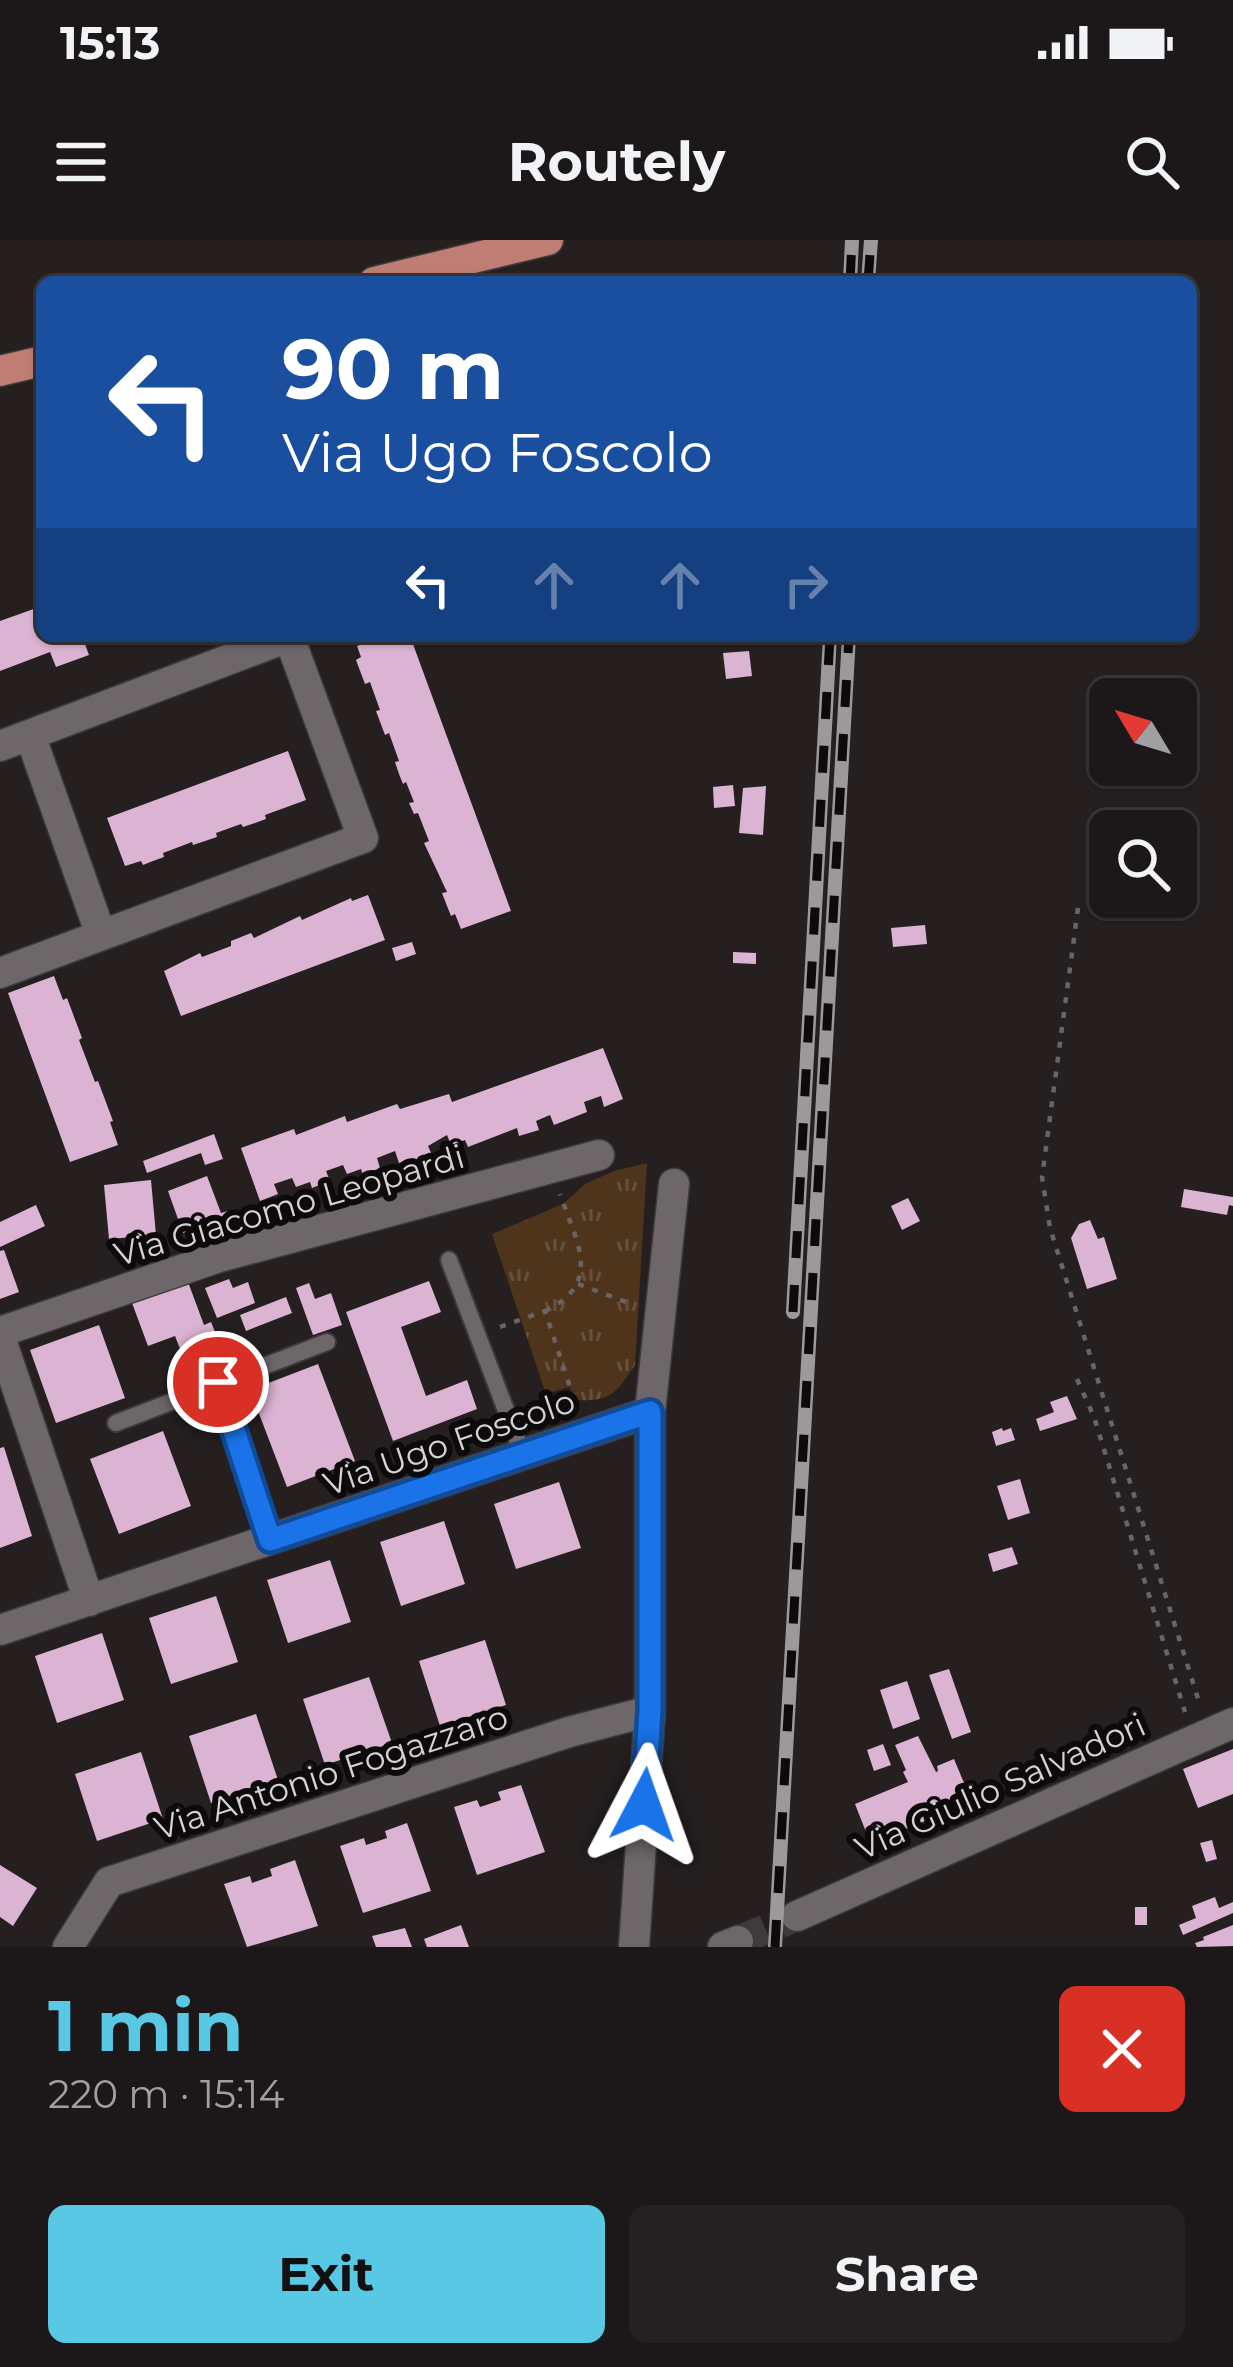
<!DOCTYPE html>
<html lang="en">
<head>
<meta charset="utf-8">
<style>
	:root { --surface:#1c1718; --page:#252021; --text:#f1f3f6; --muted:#a09fa2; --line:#3a3637; --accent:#58c8e4 }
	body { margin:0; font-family:Montserrat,sans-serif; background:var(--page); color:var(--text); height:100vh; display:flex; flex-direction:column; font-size:45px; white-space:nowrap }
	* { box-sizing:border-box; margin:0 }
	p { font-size:39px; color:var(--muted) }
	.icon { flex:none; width:66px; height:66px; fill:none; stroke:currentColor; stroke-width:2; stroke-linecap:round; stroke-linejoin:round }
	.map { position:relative; height:1707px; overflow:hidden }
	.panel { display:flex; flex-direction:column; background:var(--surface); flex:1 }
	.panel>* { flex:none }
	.guide { position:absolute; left:36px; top:36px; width:1161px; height:366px; border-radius:18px; box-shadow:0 3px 9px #0004,0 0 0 3px var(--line); background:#1a4fa0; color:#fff; overflow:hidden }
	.needle { width:78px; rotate:308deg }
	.buttons { position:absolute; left:1089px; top:438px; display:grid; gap:24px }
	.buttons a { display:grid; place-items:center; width:108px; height:108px; border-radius:18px; background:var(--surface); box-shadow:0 3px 9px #0004,0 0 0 3px var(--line); font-size:60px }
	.pin { position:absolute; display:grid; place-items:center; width:102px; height:102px; color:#fff; margin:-51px; border:6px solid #fff; border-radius:50%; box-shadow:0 3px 12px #0007 }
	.me { position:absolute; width:132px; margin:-66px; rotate:4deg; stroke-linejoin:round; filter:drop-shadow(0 0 9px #0008) }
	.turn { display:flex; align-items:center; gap:42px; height:252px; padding:0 48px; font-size:54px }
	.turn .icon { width:156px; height:156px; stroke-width:2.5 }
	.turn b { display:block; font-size:84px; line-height:102px }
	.lanes { display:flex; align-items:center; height:114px; padding:0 48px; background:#0003; justify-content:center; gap:60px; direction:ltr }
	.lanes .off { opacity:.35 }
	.round { display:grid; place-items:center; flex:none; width:126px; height:126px; border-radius:18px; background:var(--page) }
	.head { display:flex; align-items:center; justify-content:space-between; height:204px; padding:0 48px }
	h1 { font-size:72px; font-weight:700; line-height:90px; color:var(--accent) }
	.primary-button { display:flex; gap:24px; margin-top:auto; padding:24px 48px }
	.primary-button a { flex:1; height:138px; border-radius:18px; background:var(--accent); color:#111; font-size:48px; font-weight:700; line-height:138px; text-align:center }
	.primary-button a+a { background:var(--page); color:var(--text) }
	.status { display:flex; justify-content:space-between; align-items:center; height:84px; padding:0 60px; background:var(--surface); direction:ltr }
	.status svg { height:33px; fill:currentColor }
	header { display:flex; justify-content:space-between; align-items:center; height:156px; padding:0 48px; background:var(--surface); font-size:54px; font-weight:700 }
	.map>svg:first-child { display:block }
	.grass { fill:url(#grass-tufts) }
	.building { fill:#dbb3d3 }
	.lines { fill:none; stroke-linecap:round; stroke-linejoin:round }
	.minor-tunnel { stroke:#403a3b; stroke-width:30; stroke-dasharray:30 15; stroke-linecap:butt }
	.service-casing { stroke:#3e393a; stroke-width:20 }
	.minor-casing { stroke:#3e393a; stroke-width:33 }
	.primary-casing { stroke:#3e393a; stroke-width:33 }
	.path { stroke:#696465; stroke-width:4.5; stroke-dasharray:6 9; stroke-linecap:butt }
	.service { stroke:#6e6769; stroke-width:16 }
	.minor { stroke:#6e6769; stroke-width:30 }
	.primary { stroke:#bf7d73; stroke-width:30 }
	.rail-casing { stroke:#9d9899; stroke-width:14 }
	.rail { stroke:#0c0a0a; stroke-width:9; stroke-dasharray:27; stroke-linecap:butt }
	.route-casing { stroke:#114b97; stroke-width:30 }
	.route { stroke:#1a73e8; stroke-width:21 }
	.labels { text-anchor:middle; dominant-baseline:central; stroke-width:12; stroke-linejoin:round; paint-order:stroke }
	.street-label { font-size:33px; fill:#d6d2d3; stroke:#0c0a0a }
</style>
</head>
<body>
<div class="status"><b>15:13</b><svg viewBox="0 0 49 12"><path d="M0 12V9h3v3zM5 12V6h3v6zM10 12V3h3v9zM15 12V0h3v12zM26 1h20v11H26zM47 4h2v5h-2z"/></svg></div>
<header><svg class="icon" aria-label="menu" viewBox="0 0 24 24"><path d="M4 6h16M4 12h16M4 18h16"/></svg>Routely<svg class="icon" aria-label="search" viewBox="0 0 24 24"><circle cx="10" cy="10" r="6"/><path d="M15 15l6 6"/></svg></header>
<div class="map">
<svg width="1233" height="1707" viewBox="0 0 1233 1707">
	<defs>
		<pattern id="grass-tufts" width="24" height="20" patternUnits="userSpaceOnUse" patternTransform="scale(3)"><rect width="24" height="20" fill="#4f341c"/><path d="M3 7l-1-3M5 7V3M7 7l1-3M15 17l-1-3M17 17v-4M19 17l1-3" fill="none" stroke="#68503c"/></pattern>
	</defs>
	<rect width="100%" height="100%" fill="#251f20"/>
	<path class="grass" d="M 647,923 L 635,1125 C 618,1150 612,1162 579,1160 L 569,1147 L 546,1154 L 492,994 L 563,964 L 585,944 L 614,931 Z"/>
	<path class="building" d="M 42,366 L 42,396 L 82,396 L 89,415 L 56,427 L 50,412 L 0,431 L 0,381 Z
		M 384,396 L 410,396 L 511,671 L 461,689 L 455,674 L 451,676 L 447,666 L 442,653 L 447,652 L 424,603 L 429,601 L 418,573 L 414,574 L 409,563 L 414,562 L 406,542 L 403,544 L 399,534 L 395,522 L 399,521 L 389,493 L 385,495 L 376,471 L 380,470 L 370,442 L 365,444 L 356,420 L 361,417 L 357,406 Z
		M 749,411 L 752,436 L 726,439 L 723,413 Z
		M 288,511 L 306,560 L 265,575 L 266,579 L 255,583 L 243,587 L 241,584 L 216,593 L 217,597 L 193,605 L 192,602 L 171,610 L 163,613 L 164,617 L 153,621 L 143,625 L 141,621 L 125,626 L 107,578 Z
		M 733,545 L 735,566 L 714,568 L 713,547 Z
		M 766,546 L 763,595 L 739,593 L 743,548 Z
		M 368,655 L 385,700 L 181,776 L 164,731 L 200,713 L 202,717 L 231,706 L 231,701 L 251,693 L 254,698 L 300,676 L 302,680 L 351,658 L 352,661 Z
		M 925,685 L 927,704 L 893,707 L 891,688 Z
		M 412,702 L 416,714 L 396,721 L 392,708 Z
		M 733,712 L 756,713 L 756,724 L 733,723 Z
		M 54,736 L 63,760 L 67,758 L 82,798 L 79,800 L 95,842 L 98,841 L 113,881 L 110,882 L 118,905 L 70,922 L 8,753 Z
		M 603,808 L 623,859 L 604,867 L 601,856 L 584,862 L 587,872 L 554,885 L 550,875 L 536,881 L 539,890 L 519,896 L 517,888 L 468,907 L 465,900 L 451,905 L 447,895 L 428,906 L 432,915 L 415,922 L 413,918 L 399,923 L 395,911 L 377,918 L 380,928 L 363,935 L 361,929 L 347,934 L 343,925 L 326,931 L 330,941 L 312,948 L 310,942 L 296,947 L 292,938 L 274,944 L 278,954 L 260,961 L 241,908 L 294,889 L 296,895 L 345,876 L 347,882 L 397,864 L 400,869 L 449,854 L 452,862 Z
		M 214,894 L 223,919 L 205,925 L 201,913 L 147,933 L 143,921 Z
		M 207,936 L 221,973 L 228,971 L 232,982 L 204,992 L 201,986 L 183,993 L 168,951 Z
		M 151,940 L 156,995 L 109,999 L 104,945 Z
		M 1184,949 L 1233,957 L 1233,966 L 1229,965 L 1227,975 L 1181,967 Z
		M 908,958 L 920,981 L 902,990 L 891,966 Z
		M 36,965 L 45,986 L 0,1007 L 0,982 Z
		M 1090,980 L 1098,999 L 1104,997 L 1117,1039 L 1087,1049 L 1071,998 L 1079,984 Z
		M 4,1010 L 19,1052 L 0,1059 L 0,1011 Z
		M 229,1039 L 233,1048 L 248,1042 L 255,1063 L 217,1078 L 205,1048 Z
		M 429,1041 L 441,1072 L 401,1087 L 426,1156 L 467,1140 L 477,1169 L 393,1201 L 346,1072 Z
		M 188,1042 L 204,1085 L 211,1082 L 218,1099 L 182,1114 L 175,1096 L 148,1106 L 132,1063 Z
		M 309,1043 L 315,1059 L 331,1053 L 342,1085 L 313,1095 L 296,1048 Z
		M 286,1057 L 292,1073 L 246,1091 L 240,1075 Z
		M 99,1085 L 125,1158 L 56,1183 L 30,1110 Z
		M 318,1124 L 355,1221 L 287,1247 L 250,1150 Z
		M 1067,1156 L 1077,1179 L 1040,1191 L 1036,1179 L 1054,1172 L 1050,1162 Z
		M 1002,1188 L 1003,1191 L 1011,1188 L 1015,1200 L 996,1206 L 992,1192 Z
		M 163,1191 L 191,1266 L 119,1294 L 90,1219 Z
		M 4,1207 L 32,1296 L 0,1308 L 0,1208 Z
		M 1020,1239 L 1030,1273 L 1008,1280 L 997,1246 Z
		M 559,1242 L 581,1308 L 516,1329 L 494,1264 Z
		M 444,1281 L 465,1344 L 401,1366 L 380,1302 Z
		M 1012,1307 L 1018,1324 L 993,1332 L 988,1314 Z
		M 330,1320 L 351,1382 L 288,1403 L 267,1340 Z
		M 216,1356 L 238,1422 L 171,1444 L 149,1378 Z
		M 102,1393 L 124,1460 L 57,1483 L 35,1416 Z
		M 485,1400 L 506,1465 L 440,1486 L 419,1421 Z
		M 949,1429 L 971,1492 L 952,1499 L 929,1435 Z
		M 369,1437 L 392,1503 L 325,1525 L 303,1459 Z
		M 907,1441 L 920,1479 L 893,1489 L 880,1450 Z
		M 256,1474 L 278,1540 L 211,1563 L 189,1496 Z
		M 918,1496 L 936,1532 L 938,1531 L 937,1526 L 954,1519 L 972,1562 L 883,1598 L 878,1587 L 866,1592 L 855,1564 L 908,1542 L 903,1532 L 906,1530 L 895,1505 Z
		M 883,1504 L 891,1525 L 874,1531 L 867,1510 Z
		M 1233,1509 L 1233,1554 L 1198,1568 L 1183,1529 Z
		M 141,1512 L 163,1579 L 97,1601 L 75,1534 Z
		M 521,1545 L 545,1612 L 477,1635 L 454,1567 L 477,1560 L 480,1567 L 501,1560 L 498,1552 Z
		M 407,1583 L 431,1651 L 363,1673 L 340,1606 L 364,1598 L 366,1605 L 387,1598 L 385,1591 Z
		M 1212,1600 L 1217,1619 L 1206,1622 L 1200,1603 Z
		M 295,1620 L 318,1686 L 247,1707 L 224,1644 L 250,1636 L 252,1643 L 272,1636 L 270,1629 Z
		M 0,1625 L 37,1648 L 13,1686 L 0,1677 Z
		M 1215,1657 L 1219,1668 L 1233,1662 L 1233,1673 L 1183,1695 L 1179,1685 L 1196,1678 L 1192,1666 Z
		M 1135,1667 L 1147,1667 L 1147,1685 L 1135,1685 Z
		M 461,1685 L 469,1707 L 427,1707 L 424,1699 Z
		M 1233,1685 L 1233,1706 L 1197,1707 L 1195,1703 L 1204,1700 L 1203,1697 Z
		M 405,1688 L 412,1707 L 376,1707 L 372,1696 Z"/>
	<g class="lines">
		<path class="minor-tunnel" d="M 738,1701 L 797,1676"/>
		<defs>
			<path id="service" d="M 449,1020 L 523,1215
				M 218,1142 L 270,1300
				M 116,1183 L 327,1102"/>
			<path id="minor" d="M 30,495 L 101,695
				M 0,506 L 291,396
				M 0,733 L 363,598 L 289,397
				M 0,1092 L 219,1017 L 599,915
				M 0,1097 L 89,1361
				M 0,1390 L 650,1172
				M 797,1676 L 1233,1483
				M 68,1707 L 109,1642 L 569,1492 L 650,1471
				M 634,1707 L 650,1471 L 650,1172 L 674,944
				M 723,1707 L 738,1701"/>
			<path id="primary" d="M 374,42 L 548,0
				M 0,131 L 42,121"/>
		</defs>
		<use href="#service" class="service-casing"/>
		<use href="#minor" class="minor-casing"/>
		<use href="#primary" class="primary-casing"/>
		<path class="path" d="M 1078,668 L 1042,937 L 1050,988 L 1200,1465
			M 578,1044 L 634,1065
			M 545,1071 C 604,1043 576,1001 560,954
			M 500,1087 L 545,1071 L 570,1147
			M 1077,1139 L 1094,1177 L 1185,1472"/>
		<use href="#service" class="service"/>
		<use href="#minor" class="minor"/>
		<use href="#primary" class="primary"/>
		<defs>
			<path id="rail" d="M 850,42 L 852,0
				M 868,42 L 871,0
				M 793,1072 L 830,396
				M 775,1707 L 849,396"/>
		</defs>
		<use href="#rail" class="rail-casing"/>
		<use href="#rail" class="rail"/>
	</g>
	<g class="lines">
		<defs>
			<path id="route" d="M 218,1142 L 270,1300 L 650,1172 L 650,1471 L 644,1565"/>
		</defs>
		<use href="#route" class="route-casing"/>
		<use href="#route" class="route"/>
	</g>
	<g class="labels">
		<g class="street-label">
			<text transform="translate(289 965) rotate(-16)">Via Giacomo Leopardi</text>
			<text transform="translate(449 1202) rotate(-19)">Via Ugo Foscolo</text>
			<text transform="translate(331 1532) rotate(-18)">Via Antonio Fogazzaro</text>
			<text transform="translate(1000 1546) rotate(-24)">Via Giulio Salvadori</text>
		</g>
	</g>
</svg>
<div class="buttons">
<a><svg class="needle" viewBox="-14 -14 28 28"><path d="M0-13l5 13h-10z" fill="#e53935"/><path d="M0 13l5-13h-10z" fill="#a09fa2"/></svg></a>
<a><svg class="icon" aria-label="search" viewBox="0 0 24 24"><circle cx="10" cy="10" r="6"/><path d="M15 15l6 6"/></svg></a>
</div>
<div class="pin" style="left:218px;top:1142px;background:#d93025"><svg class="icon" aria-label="arrive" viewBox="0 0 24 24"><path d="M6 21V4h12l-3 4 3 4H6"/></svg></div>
<svg class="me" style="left:644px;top:1565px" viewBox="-20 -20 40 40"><path d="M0-17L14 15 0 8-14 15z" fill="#1a73e8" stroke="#fff" stroke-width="4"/></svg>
<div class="guide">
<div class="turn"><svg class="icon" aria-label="left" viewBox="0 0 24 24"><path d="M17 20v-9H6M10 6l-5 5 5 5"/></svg><div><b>90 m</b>Via Ugo Foscolo</div></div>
<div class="lanes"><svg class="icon" aria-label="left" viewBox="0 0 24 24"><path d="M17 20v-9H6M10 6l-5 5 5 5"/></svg><svg class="icon off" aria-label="ahead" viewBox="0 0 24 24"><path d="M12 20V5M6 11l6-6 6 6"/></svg><svg class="icon off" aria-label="ahead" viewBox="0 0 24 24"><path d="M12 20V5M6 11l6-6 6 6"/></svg><svg class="icon off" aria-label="right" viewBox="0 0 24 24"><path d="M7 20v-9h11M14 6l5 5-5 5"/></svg></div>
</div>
</div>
<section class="panel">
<div class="head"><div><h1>1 min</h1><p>220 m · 15:14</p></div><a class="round" style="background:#d93025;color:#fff"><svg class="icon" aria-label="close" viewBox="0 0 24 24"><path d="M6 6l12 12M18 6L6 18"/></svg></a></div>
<div class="primary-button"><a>Exit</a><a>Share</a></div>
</section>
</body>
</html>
